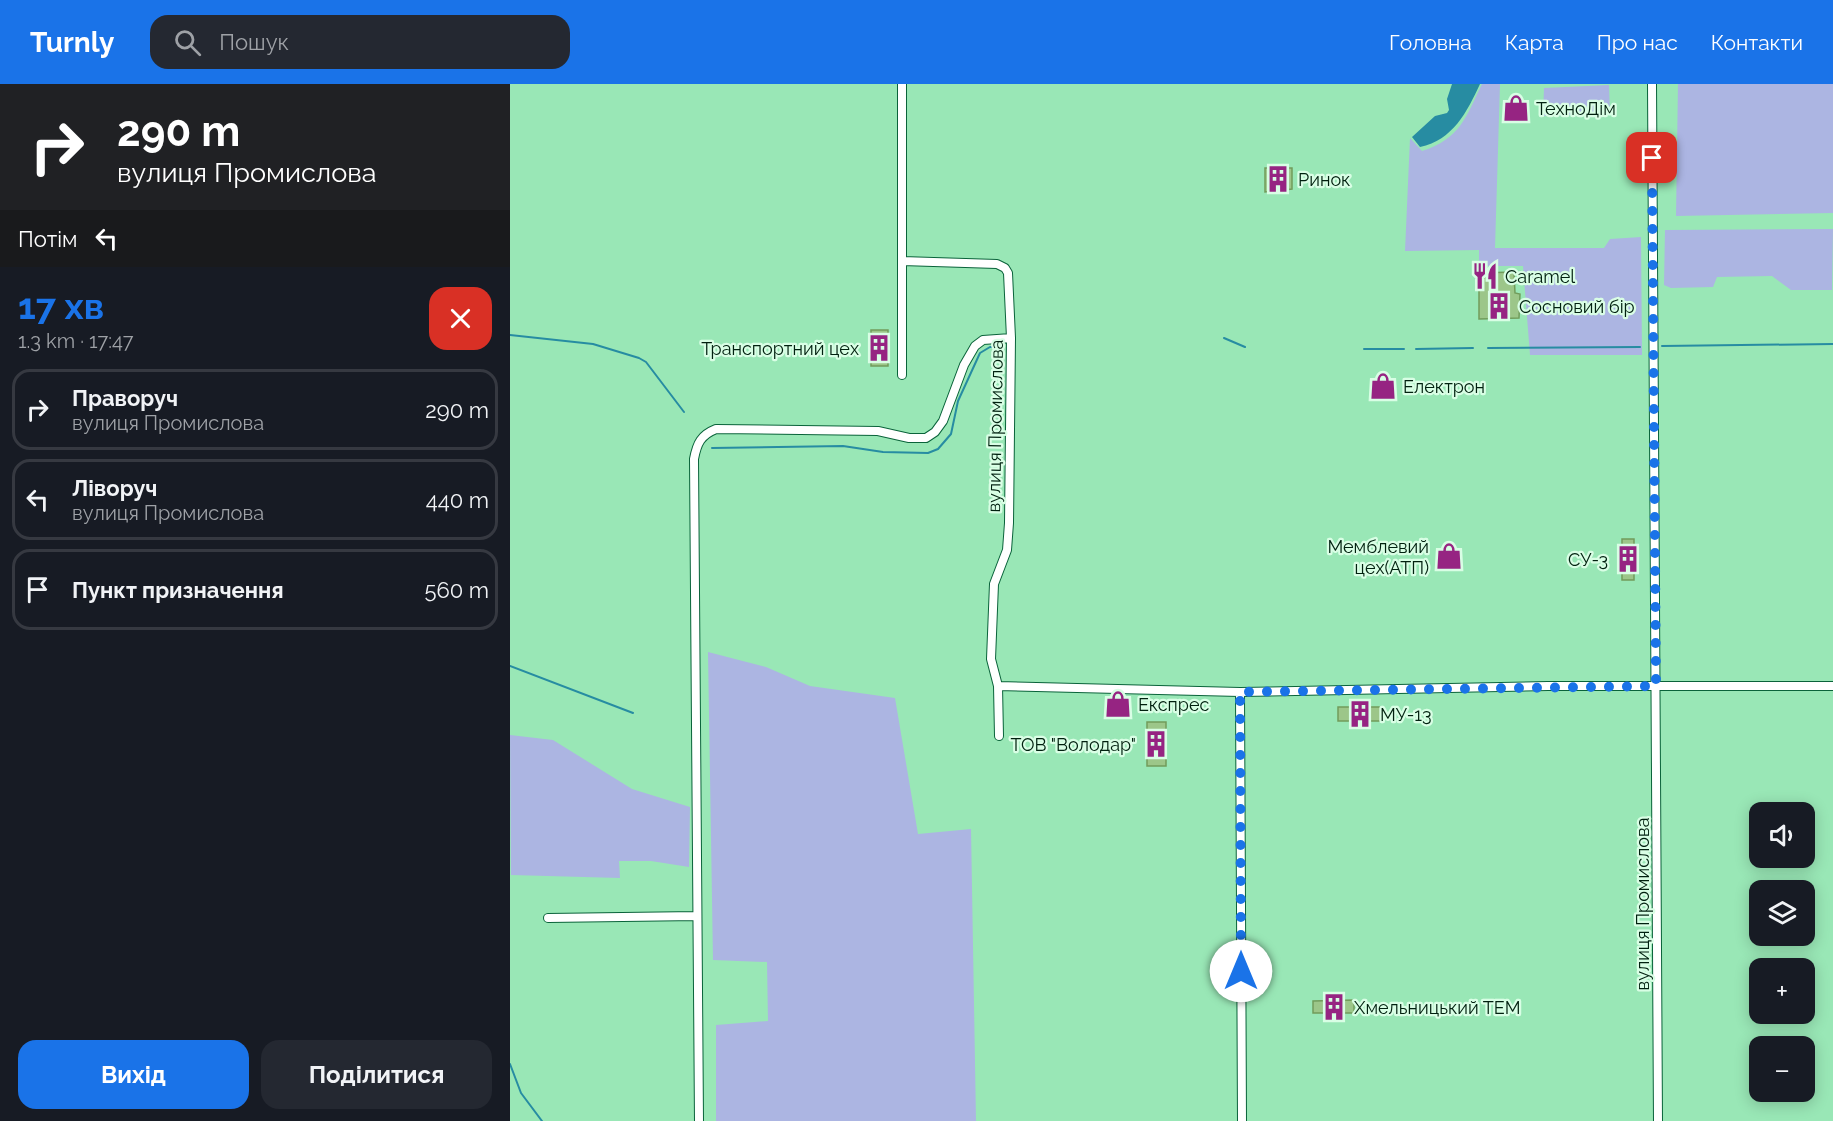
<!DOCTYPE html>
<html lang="uk">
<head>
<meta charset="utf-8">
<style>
	:root { --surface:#171b24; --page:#242831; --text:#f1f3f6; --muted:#9ea1a6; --line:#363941; --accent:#1a73e8 }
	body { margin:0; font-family:Raleway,sans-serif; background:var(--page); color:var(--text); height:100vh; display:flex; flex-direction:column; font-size:22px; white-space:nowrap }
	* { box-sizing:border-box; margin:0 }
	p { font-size:20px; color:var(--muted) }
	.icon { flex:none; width:33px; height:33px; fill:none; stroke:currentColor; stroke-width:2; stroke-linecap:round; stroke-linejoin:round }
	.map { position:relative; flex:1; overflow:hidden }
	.panel { display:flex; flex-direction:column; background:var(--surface); width:510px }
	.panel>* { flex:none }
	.hud { background:#202124; color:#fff; overflow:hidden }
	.tools { position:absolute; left:1239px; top:718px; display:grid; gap:12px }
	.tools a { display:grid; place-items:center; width:66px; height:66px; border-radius:12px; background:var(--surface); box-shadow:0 3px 15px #0003; font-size:30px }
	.pin { position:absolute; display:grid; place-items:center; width:51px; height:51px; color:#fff; margin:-26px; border-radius:12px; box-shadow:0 3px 9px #0006 }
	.me { position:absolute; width:66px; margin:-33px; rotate:0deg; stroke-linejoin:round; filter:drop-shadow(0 0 4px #0008) }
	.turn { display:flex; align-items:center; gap:21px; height:126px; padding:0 18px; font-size:27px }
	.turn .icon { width:78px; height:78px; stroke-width:2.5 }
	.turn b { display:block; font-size:42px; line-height:51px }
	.then { display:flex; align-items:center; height:57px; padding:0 18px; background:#0003; gap:12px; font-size:22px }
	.round { display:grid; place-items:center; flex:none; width:63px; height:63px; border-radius:18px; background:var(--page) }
	.headline { display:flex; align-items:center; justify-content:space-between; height:102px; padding:0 18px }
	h1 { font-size:36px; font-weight:700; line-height:45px; color:var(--accent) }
	.cta { display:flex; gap:12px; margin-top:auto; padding:12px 18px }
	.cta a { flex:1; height:69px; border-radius:18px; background:var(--accent); color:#fff; font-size:24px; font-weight:700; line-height:69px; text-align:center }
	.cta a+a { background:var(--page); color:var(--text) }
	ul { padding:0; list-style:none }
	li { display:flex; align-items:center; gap:18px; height:81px; margin:0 12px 9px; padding:0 6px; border:3px solid var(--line); border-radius:18px }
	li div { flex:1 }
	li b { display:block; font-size:22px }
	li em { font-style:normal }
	header { display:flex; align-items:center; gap:36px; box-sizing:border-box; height:84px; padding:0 30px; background:var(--accent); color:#fff }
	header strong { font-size:28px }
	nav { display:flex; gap:33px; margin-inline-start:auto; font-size:21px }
	.search { width:420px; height:54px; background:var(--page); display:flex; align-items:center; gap:15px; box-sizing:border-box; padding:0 21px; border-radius:18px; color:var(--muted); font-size:22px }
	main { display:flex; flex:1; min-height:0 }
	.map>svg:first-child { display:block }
	.green { fill:#acb5e2 }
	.water { fill:#278ca2 }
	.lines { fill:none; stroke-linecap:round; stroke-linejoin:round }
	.stream { stroke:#278ca2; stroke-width:2 }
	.building { fill:#9cc689; stroke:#719c5b; stroke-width:1.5 }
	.minor-casing { stroke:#0a633a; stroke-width:10 }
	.minor { stroke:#fff; stroke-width:8 }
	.route { stroke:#1a73e8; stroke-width:10; stroke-dasharray:0 18 }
	.labels { text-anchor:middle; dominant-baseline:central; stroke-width:4.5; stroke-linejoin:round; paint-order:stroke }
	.poi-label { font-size:18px; fill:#00200f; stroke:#d9fee5; text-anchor:start }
	.street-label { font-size:18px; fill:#00200f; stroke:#d9fee5 }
</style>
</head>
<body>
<header>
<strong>Turnly</strong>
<div class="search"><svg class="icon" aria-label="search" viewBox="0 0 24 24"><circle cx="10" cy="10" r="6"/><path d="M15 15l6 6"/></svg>Пошук</div>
<nav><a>Головна</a><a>Карта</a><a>Про нас</a><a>Контакти</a></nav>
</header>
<main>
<section class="panel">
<div class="hud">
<div class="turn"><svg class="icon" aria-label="right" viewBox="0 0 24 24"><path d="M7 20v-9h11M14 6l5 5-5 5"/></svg><div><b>290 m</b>вулиця Промислова</div></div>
<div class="then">Потім<svg class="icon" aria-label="left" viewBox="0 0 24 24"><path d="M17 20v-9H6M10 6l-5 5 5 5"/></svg></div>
</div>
<div class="headline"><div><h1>17 хв</h1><p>1.3 km · 17:47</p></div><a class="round" style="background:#d93025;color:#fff"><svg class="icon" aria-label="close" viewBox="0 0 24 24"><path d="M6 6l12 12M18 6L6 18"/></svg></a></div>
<ul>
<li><svg class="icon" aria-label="right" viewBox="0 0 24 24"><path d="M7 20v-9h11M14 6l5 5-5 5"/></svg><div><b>Праворуч</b><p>вулиця Промислова</p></div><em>290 m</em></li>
<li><svg class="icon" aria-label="left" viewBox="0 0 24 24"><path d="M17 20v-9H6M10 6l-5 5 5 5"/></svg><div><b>Ліворуч</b><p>вулиця Промислова</p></div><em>440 m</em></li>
<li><svg class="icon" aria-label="arrive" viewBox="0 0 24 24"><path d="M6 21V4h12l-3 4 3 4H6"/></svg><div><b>Пункт призначення</b></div><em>560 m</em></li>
</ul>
<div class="cta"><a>Вихід</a><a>Поділитися</a></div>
</section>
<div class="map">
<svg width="1323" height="1037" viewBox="0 0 1323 1037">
	<rect width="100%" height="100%" fill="#99e7b6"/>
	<path class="green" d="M 972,0 L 990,0 L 985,164 L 1094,164 L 1100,155 L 1131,153 L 1132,271 L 1020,271 L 1013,182 L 969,182 L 969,166 L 895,167 L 900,54 L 912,67 C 950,55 956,33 972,0 Z
		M 1168,0 L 1323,0 L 1323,129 L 1166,132 Z
		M 1099,1 L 1100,30 L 1033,32 L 1034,4 Z
		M 1323,145 L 1322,206 L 1281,206 L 1262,192 L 1207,193 L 1203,203 L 1161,204 L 1154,201 L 1155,146 Z
		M 198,568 L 256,583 L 300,602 L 385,614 L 408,750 L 461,745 L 466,1037 L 206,1037 L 206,941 L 258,937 L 257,878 L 203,876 Z
		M 0,651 L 43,656 L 122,705 L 180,723 L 179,783 L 141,777 L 109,777 L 110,794 L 1,791 Z"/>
	<path class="water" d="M 942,0 L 970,0 C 957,28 943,56 910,63 L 902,53 L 925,32 L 937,29 L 939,26 L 937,15 Z"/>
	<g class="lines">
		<path class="stream" d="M 0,251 L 83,260 L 129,274 L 136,278 L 174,328
			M 714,254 L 735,263
			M 1152,262 L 1323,260
			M 978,264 L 1130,263
			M 854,265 L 894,265
			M 906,265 L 963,264
			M 202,364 L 333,362 L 373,368 L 418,369 L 428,365 L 441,350 L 448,317 L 470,269 L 480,263 L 489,263
			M 0,582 L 123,629
			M 0,980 L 11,1009 L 32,1037"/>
	</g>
	<path class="building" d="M 755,84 L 782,84 L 782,105 L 755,108 Z
		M 1004,188 L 1005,209 L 1010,210 L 1009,234 L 969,235 L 969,189 Z
		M 361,246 L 378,246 L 378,282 L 361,282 Z
		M 1112,455 L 1124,455 L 1124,496 L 1112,496 Z
		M 828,623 L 872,623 L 872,637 L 828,637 Z
		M 637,638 L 656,638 L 656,682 L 637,682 Z
		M 844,916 L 844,929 L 803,929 L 803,917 Z"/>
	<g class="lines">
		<defs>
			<path id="minor" d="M 1142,0 L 1148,1037
				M 392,177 L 487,180 L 495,184 L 498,189 L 501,254 L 499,439 L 497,466 L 484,500 L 481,575 L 488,602 L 489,652
				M 392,291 L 392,0
				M 488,602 L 730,608 L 732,1037
				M 730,608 L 1038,602 L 1323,602
				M 38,834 L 187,832
				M 189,1037 L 184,375 C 187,359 191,351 206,345 L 368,347 L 399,354 L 416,354 L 425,348 L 433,337 L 454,281 L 465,262 L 473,256 L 501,254"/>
		</defs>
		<use href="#minor" class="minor-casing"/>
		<use href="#minor" class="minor"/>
	</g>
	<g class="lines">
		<path class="route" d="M 731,887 L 730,608 L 1146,602 L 1142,74"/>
	</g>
	<defs>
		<symbol id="shop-bare" viewBox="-9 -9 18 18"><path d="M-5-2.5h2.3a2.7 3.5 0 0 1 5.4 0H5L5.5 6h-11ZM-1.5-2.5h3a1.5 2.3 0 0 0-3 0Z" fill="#962482" stroke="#d9fee5" stroke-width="2.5" paint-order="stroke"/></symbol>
		<symbol id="building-bare" viewBox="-9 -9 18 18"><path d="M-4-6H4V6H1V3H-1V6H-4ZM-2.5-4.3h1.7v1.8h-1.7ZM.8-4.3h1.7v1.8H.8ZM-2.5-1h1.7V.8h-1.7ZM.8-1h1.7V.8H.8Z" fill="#962482" stroke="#d9fee5" stroke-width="2.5" paint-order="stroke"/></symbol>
		<symbol id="restaurant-bare" viewBox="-9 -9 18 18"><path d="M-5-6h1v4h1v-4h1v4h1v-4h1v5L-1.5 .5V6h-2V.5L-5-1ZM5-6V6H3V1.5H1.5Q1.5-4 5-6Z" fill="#962482" stroke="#d9fee5" stroke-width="2.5" paint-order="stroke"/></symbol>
	</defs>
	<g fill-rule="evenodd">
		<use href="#shop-bare" x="987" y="5" width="38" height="38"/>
		<use href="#building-bare" x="749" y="76" width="38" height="38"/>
		<use href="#restaurant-bare" x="956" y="173" width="38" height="38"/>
		<use href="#building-bare" x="970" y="203" width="38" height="38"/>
		<use href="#building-bare" x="350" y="245" width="38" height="38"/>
		<use href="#shop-bare" x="854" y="283" width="38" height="38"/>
		<use href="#shop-bare" x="920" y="453" width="38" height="38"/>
		<use href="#building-bare" x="1099" y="456" width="38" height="38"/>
		<use href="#shop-bare" x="589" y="601" width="38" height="38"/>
		<use href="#building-bare" x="831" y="611" width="38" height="38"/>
		<use href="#building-bare" x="627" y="641" width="38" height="38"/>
		<use href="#building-bare" x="805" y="904" width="38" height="38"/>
	</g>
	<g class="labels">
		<g class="poi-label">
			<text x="1026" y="24">ТехноДім</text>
			<text x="788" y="95">Ринок</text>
			<text x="995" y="192">Caramel</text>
			<text x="1009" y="222">Сосновий бір</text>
			<text x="349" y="264" text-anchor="end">Транспортний цех</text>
			<text x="893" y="302">Електрон</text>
			<text x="919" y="462" text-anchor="end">Мемблевий<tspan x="919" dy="21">цех(АТП)</tspan></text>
			<text x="1098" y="475" text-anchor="end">СУ-3</text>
			<text x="628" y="620">Експрес</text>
			<text x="870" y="630">МУ-13</text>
			<text x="626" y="660" text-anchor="end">ТОВ "Володар"</text>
			<text x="844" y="923">Хмельницький ТЕМ</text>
		</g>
		<g class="street-label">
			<text transform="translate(485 342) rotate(-89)">вулиця Промислова</text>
			<text transform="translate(1132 820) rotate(-90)">вулиця Промислова</text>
		</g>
	</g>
</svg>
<div class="tools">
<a><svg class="icon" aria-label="sound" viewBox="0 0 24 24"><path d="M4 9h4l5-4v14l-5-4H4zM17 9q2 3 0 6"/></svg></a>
<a><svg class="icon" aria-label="layers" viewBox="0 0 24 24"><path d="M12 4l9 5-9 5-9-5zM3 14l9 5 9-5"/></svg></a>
<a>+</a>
<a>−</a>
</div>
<div class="pin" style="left:1142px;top:74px;background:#d93025"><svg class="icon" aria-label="arrive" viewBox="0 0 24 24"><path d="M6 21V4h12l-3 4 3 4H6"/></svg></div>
<svg class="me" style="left:731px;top:887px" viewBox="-20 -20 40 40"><circle r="19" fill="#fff"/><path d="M0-13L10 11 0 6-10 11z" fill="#1a73e8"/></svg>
</div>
</main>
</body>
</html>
